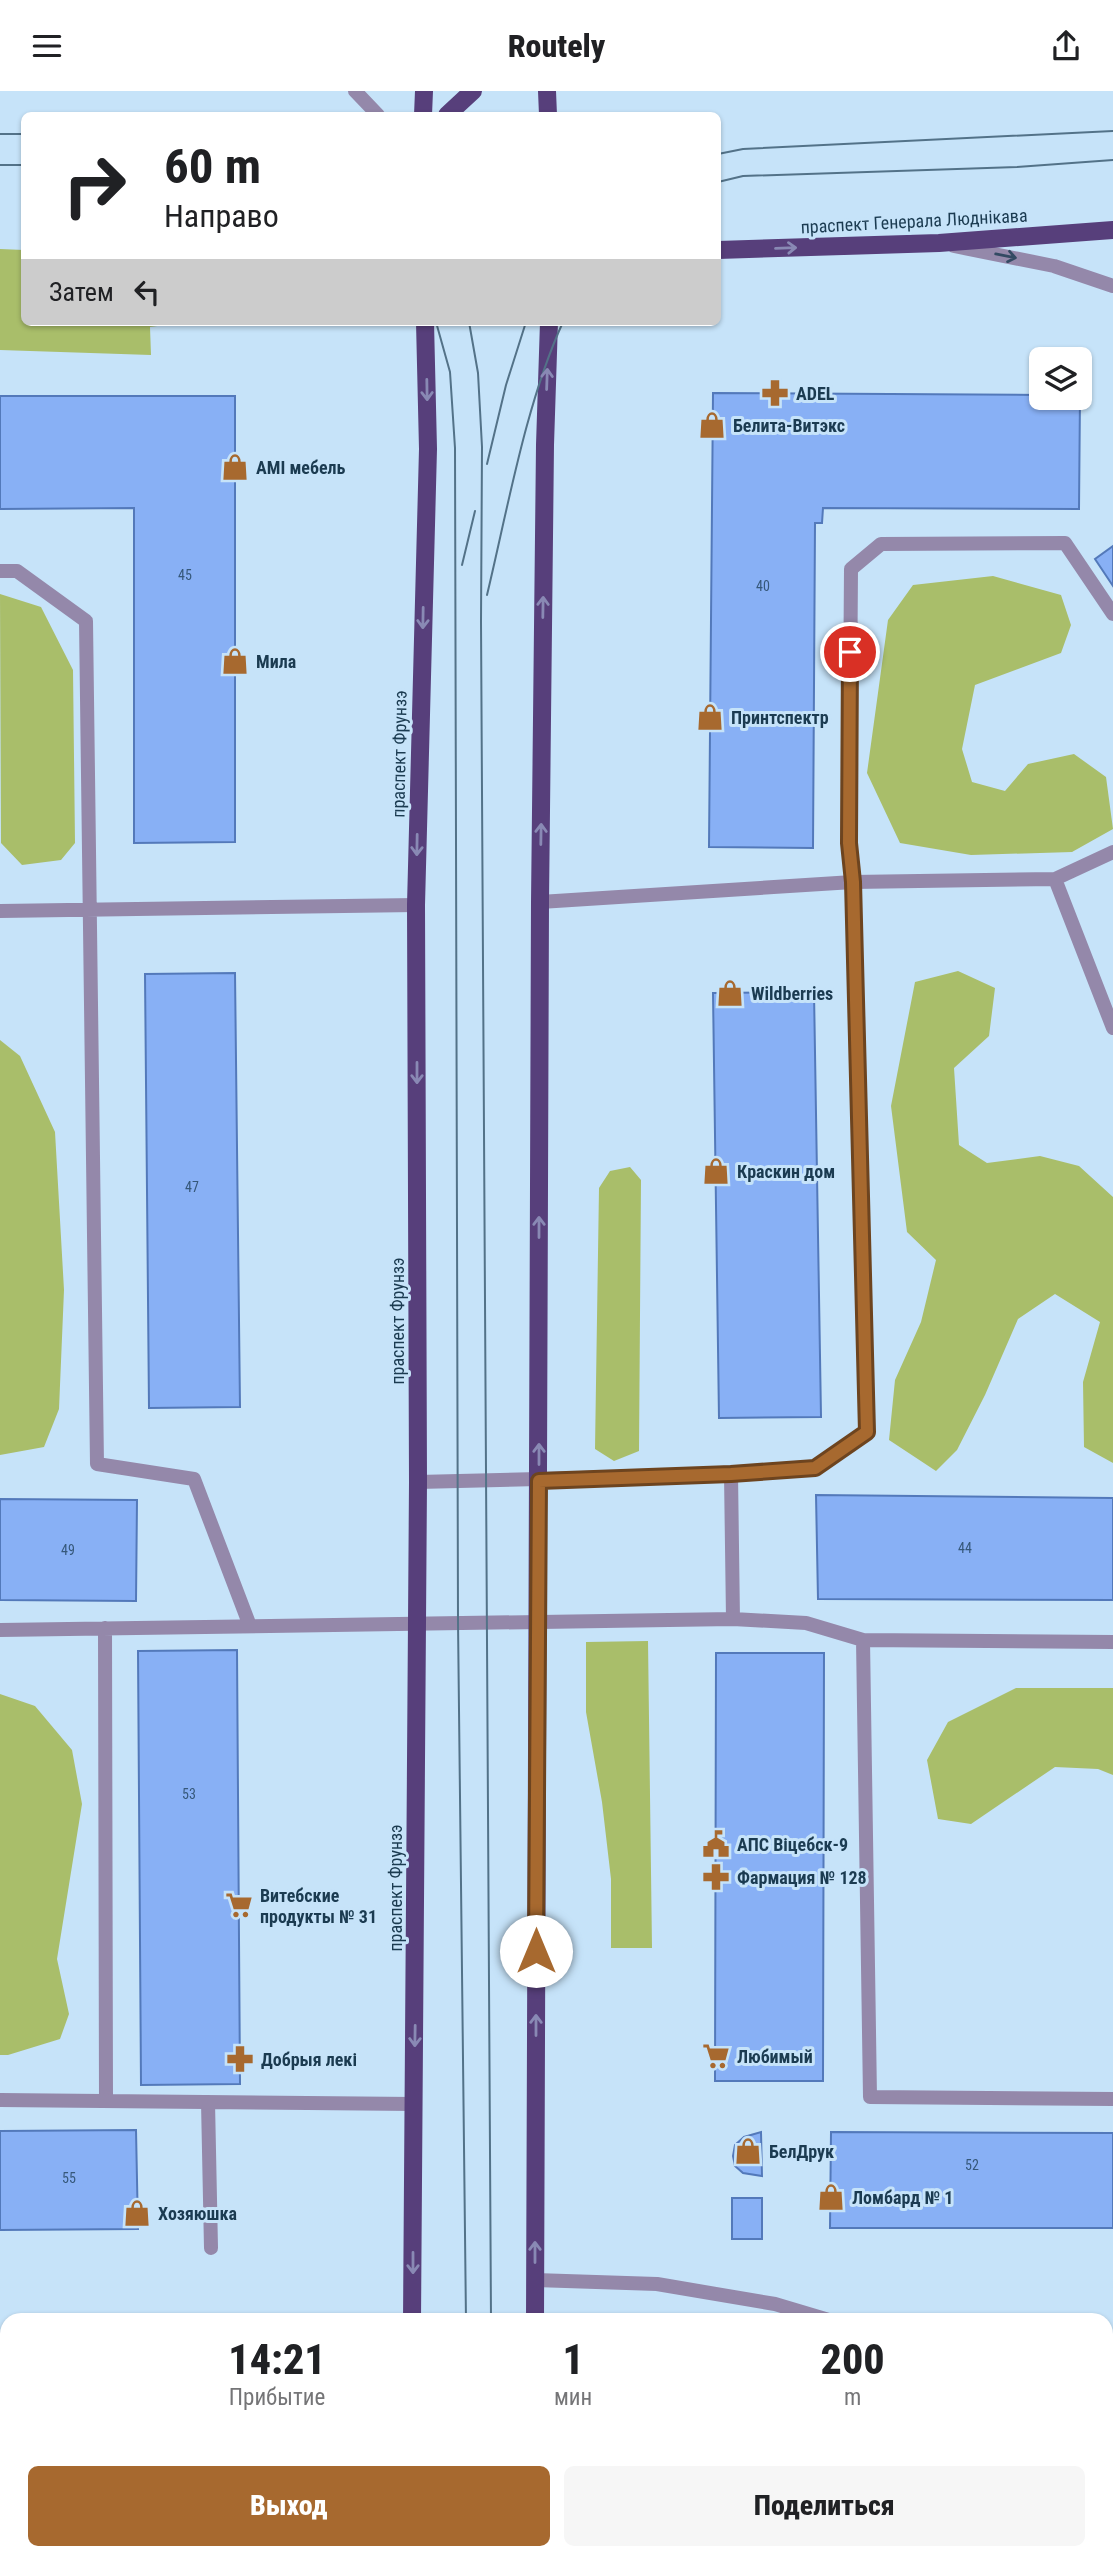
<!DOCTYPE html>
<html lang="ru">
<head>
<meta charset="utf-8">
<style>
	:root { --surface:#fff; --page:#f6f6f6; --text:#202124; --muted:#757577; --accent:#a7692f }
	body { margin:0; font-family:"Roboto Condensed",sans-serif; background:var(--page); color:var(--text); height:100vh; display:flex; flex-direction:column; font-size:26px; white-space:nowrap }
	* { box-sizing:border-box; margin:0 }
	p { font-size:23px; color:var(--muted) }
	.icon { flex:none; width:38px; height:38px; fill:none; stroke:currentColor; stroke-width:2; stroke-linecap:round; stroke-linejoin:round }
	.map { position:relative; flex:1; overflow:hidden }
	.drawer { position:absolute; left:0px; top:2222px; width:1113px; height:247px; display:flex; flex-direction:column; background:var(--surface); border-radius:21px 21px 0 0; box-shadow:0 2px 5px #0004 }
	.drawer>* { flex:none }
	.banner { position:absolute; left:21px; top:21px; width:700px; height:214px; border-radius:10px; box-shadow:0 2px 5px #0004; background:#fff; color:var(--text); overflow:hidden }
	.tools { position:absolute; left:1029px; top:256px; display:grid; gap:14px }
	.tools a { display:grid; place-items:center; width:63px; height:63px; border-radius:10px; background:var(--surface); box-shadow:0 2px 5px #0004; font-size:35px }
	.pin { position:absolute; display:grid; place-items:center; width:60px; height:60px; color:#fff; margin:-30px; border:4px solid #fff; border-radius:50%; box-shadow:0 2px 7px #0007 }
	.me { position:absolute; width:77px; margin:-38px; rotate:0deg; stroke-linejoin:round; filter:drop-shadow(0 0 5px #0008) }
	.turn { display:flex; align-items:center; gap:24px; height:147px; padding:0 28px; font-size:32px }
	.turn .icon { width:91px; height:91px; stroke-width:2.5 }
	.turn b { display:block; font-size:49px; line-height:60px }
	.then { display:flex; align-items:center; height:66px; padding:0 28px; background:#0003; gap:14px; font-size:26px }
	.eta { display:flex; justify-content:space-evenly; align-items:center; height:119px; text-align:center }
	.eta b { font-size:42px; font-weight:800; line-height:49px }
	.cta { display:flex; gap:14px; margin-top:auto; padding:14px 28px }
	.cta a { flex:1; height:80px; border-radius:10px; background:var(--accent); color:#fff; font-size:28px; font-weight:800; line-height:80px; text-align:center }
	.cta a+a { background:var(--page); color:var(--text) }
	header { display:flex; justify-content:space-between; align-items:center; height:91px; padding:0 28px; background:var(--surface); font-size:32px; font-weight:800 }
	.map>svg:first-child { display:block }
	.green { fill:#a9be6a }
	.building { fill:#88b0f5; stroke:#5379ba; stroke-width:2 }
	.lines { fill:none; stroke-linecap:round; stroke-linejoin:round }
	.service { stroke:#9488aa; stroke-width:14 }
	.minor { stroke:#9488aa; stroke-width:14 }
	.tertiary { stroke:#9488aa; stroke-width:14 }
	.primary { stroke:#573f7b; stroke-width:18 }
	.tram { stroke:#537288; stroke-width:2 }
	.oneway { stroke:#8989b4 }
	.oneway2 { stroke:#334a63 }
	.route-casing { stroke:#6d441f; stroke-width:18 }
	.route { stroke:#a7692f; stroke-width:12 }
	.labels { text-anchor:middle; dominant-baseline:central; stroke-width:6; stroke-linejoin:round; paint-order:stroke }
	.number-label { font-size:14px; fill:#36587a }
	.street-label { font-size:18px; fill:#1b3b51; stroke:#c6e3f9 }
	.poi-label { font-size:18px; font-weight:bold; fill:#1b3b51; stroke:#c6e3f9; text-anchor:start }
</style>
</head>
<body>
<header><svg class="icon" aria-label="menu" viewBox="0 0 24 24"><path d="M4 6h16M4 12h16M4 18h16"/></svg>Routely<svg class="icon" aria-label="share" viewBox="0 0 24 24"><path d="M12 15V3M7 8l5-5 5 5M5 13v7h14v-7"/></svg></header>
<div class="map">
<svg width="1113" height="2469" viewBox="0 0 1113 2469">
	<rect width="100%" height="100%" fill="#c6e3f9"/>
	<path class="green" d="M 0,158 L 24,159 L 24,231 L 179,232 L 150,236 L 151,264 L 0,259 Z
		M 993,485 L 1061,504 L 1071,534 L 1061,562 L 975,594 L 962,658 L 972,691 L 1005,700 L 1028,673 L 1074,663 L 1106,686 L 1113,738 L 1072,761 L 971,764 L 900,752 L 867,682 L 888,529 L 913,494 Z
		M 0,503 L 41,516 L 73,579 L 75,752 L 61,769 L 22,774 L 1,752 Z
		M 958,880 L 995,897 L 989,945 L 954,977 L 959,1054 L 987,1072 L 1040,1065 L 1079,1075 L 1113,1106 L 1113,1372 L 1084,1356 L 1083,1291 L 1100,1231 L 1055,1203 L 1018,1228 L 985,1304 L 957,1359 L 936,1380 L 889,1349 L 895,1289 L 921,1231 L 936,1169 L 907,1141 L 891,1015 L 915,891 Z
		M 0,949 L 20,965 L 55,1041 L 64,1199 L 59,1318 L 44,1356 L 0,1364 Z
		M 630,1076 L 641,1089 L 639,1360 L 614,1370 L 595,1358 L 599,1097 L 610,1080 Z
		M 648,1550 L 652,1857 L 611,1857 L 611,1788 L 602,1711 L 586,1621 L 586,1551 Z
		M 1016,1597 L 1113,1597 L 1113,1684 L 1098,1678 L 1055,1676 L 971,1733 L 938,1728 L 927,1669 L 948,1631 Z
		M 0,1603 L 35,1615 L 72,1659 L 82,1713 L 57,1868 L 69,1923 L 60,1948 L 8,1964 L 0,1964 Z"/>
	<path class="building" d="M 713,302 L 1041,304 L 1041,306 L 1080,306 L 1080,304 L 1079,418 L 823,417 L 822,432 L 815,432 L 813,757 L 709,756 Z
		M 0,305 L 235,305 L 235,751 L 134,752 L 134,417 L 0,418 Z
		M 1113,455 L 1113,495 L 1095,468 Z
		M 235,882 L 240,1316 L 149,1317 L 145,883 Z
		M 814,901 L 821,1326 L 719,1327 L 713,902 Z
		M 816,1404 L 1113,1407 L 1113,1509 L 818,1508 Z
		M 0,1408 L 137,1409 L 136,1510 L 0,1509 Z
		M 237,1559 L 240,1993 L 141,1994 L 138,1560 Z
		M 716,1562 L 824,1562 L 823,1990 L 715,1990 Z
		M 136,2039 L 138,2138 L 0,2139 L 0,2040 Z
		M 761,2041 L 762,2085 L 743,2082 L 735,2075 L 733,2065 L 735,2054 L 744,2046 Z
		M 831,2041 L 1113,2042 L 1113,2137 L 830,2137 Z
		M 732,2107 L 762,2107 L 762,2148 L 732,2148 Z
		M 1106,2302 L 1113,2302 L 1113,2437 L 1106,2436 Z
		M 739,2462 L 827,2462 L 827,2469 L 739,2469 Z
		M 941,2462 L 988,2462 L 987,2469 L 941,2469 Z"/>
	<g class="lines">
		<path class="service" d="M 0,480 L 17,480 L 86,530 L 97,1373 L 194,1388 L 250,1535
			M 1055,788 L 1113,937
			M 540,811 L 853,791 L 1055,788 L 1113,761
			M 0,820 L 416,814
			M 731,1383 L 733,1528
			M 418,1391 L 662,1385 L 815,1377 L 867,1341 L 853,791 L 849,752 L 851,478 L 881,453 L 1065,452 L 1113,523
			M 105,1537 L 106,2010
			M 0,1539 L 733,1528 L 806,1532 L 863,1549 L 1113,1551
			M 863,1549 L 870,2006 L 1113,2008
			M 0,2009 L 414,2013
			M 208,2011 L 211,2157
			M 535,2189 L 657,2193 L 775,2213 L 832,2230
			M 897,2469 L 898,2462"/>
		<path class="minor" d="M 355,0 L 378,24"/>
		<path class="tertiary" d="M 954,155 L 1054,175 L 1113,195"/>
		<path class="primary" d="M 547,0 L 548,24
			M 423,24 L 424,0
			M 447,24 L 473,0
			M 718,159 L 939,152 L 1113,139
			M 412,2230 L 418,1391 L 416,814 L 428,358 L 425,231
			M 535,2230 L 540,811 L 545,354 L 549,231
			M 0,2322 L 7,2322
			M 0,2406 L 7,2406
			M 417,2462 L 417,2469
			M 536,2462 L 536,2469"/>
		<path class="tram" d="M 0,43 L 24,43
			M 718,63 L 743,58 L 1113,40
			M 0,74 L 24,74
			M 718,91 L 743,85 L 1017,76 L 1113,69
			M 436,231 L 450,281 L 455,357 L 458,1531 L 466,2230
			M 469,231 L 478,282 L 482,356 L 481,531 L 491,2230
			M 487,373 L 506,294 L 526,231
			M 462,474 L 475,420
			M 487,504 C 508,416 526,312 563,231
			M 0,2458 L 7,2458
			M 311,2462 L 335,2469
			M 364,2469 L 377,2462
			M 466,2469 L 466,2462
			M 490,2469 L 490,2462"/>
	</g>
	<defs><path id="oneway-shaft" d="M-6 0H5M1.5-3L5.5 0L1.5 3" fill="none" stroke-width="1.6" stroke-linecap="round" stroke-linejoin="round" transform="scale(1.75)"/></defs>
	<g class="oneway">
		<use href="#oneway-shaft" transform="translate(786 157) rotate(-2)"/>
		<use href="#oneway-shaft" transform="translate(547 288) rotate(-88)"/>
		<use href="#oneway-shaft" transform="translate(427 299) rotate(89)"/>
		<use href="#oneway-shaft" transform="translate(543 516) rotate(-89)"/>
		<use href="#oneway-shaft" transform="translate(423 527) rotate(91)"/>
		<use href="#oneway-shaft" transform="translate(541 743) rotate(-89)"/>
		<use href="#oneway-shaft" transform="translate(417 754) rotate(91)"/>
		<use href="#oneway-shaft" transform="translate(417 982) rotate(90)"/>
		<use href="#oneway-shaft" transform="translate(539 1136) rotate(-90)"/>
		<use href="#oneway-shaft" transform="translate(539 1363) rotate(-90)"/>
		<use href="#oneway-shaft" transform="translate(536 1934) rotate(-90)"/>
		<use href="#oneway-shaft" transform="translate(415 1945) rotate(91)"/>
		<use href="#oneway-shaft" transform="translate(535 2161) rotate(-90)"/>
		<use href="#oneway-shaft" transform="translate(413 2172) rotate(90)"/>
	</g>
	<use class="oneway2" href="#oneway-shaft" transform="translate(1006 165) rotate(11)"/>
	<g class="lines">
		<defs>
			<path id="route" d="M 536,1860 L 539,1390 L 731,1383 L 815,1377 L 867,1341 L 853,791 L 849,752 L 850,561"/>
		</defs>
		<use href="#route" class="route-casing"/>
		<use href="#route" class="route"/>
	</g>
	<defs>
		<symbol id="pharmacy-bare" viewBox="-9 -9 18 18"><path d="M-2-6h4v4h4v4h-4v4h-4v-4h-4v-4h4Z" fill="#a7692f" stroke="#c6e3f9" stroke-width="2.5" paint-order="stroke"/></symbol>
		<symbol id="shop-bare" viewBox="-9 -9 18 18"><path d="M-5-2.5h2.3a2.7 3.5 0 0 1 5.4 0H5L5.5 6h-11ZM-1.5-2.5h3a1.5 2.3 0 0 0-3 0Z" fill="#a7692f" stroke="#c6e3f9" stroke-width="2.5" paint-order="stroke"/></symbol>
		<symbol id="civic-bare" viewBox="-9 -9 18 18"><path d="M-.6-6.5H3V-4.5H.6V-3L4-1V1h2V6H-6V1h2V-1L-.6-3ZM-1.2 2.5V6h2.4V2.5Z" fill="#a7692f" stroke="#c6e3f9" stroke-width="2.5" paint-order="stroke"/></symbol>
		<symbol id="supermarket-bare" viewBox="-9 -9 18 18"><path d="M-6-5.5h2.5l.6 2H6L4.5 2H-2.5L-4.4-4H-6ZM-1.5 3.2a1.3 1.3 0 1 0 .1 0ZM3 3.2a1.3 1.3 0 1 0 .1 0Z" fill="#a7692f" stroke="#c6e3f9" stroke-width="2.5" paint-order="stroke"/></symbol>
	</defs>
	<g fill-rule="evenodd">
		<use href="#pharmacy-bare" x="756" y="283" width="38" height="38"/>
		<use href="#shop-bare" x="693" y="315" width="38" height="38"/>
		<use href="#shop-bare" x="216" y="357" width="38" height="38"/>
		<use href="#shop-bare" x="216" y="551" width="38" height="38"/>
		<use href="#shop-bare" x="691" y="607" width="38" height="38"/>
		<use href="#shop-bare" x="711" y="883" width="38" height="38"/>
		<use href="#shop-bare" x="697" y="1061" width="38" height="38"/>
		<use href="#civic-bare" x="697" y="1734" width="38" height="38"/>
		<use href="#pharmacy-bare" x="697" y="1767" width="38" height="38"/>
		<use href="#supermarket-bare" x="220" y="1795" width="38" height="38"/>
		<use href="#supermarket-bare" x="697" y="1946" width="38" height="38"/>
		<use href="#pharmacy-bare" x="221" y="1949" width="38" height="38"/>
		<use href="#shop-bare" x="729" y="2041" width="38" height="38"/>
		<use href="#shop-bare" x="812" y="2087" width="38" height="38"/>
		<use href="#shop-bare" x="118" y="2103" width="38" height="38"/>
	</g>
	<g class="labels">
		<g class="number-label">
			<text x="185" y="484">45</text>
			<text x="763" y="495">40</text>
			<text x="192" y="1096">47</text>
			<text x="965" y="1457">44</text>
			<text x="68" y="1459">49</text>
			<text x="189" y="1703">53</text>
			<text x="972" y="2074">52</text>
			<text x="69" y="2087">55</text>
		</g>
		<g class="street-label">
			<text transform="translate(914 130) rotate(-3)">праспект Генерала Люднікава</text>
			<text transform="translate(399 663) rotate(-89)">праспект Фрунзэ</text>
			<text transform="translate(397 1230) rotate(-90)">праспект Фрунзэ</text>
			<text transform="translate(395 1797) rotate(-90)">праспект Фрунзэ</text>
		</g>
		<g class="poi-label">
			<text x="796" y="302">ADEL</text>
			<text x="733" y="334">Белита-Витэкс</text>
			<text x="256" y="376">AMI мебель</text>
			<text x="256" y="570">Мила</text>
			<text x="731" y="626">Принтспектр</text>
			<text x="751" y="902">Wildberries</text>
			<text x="737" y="1080">Краскин дом</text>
			<text x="737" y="1753">АПС Віцебск-9</text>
			<text x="737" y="1786">Фармация № 128</text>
			<text x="260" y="1804">Витебские<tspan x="260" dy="21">продукты № 31</tspan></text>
			<text x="737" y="1965">Любимый</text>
			<text x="261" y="1968">Добрыя лекі</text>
			<text x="769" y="2060">БелДрук</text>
			<text x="852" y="2106">Ломбард № 1</text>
			<text x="158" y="2122">Хозяюшка</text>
		</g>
	</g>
</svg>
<div class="tools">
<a><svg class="icon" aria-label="layers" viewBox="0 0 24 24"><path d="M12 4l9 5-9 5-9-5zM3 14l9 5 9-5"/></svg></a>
</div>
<div class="pin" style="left:850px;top:561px;background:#d93025"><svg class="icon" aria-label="arrive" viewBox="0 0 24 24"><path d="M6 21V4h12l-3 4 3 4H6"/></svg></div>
<svg class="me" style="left:536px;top:1860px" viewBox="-20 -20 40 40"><circle r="19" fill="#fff"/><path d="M0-13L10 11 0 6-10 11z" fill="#a7692f"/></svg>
<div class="banner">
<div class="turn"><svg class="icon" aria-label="right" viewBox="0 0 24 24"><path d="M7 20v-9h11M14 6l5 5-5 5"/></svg><div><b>60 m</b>Направо</div></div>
<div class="then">Затем<svg class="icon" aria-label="left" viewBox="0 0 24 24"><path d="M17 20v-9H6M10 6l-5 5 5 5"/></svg></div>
</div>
<section class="drawer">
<div class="eta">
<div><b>14:21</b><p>Прибытие</p></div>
<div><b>1</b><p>мин</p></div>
<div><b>200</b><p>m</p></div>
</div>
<div class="cta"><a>Выход</a><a>Поделиться</a></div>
</section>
</div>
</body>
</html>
